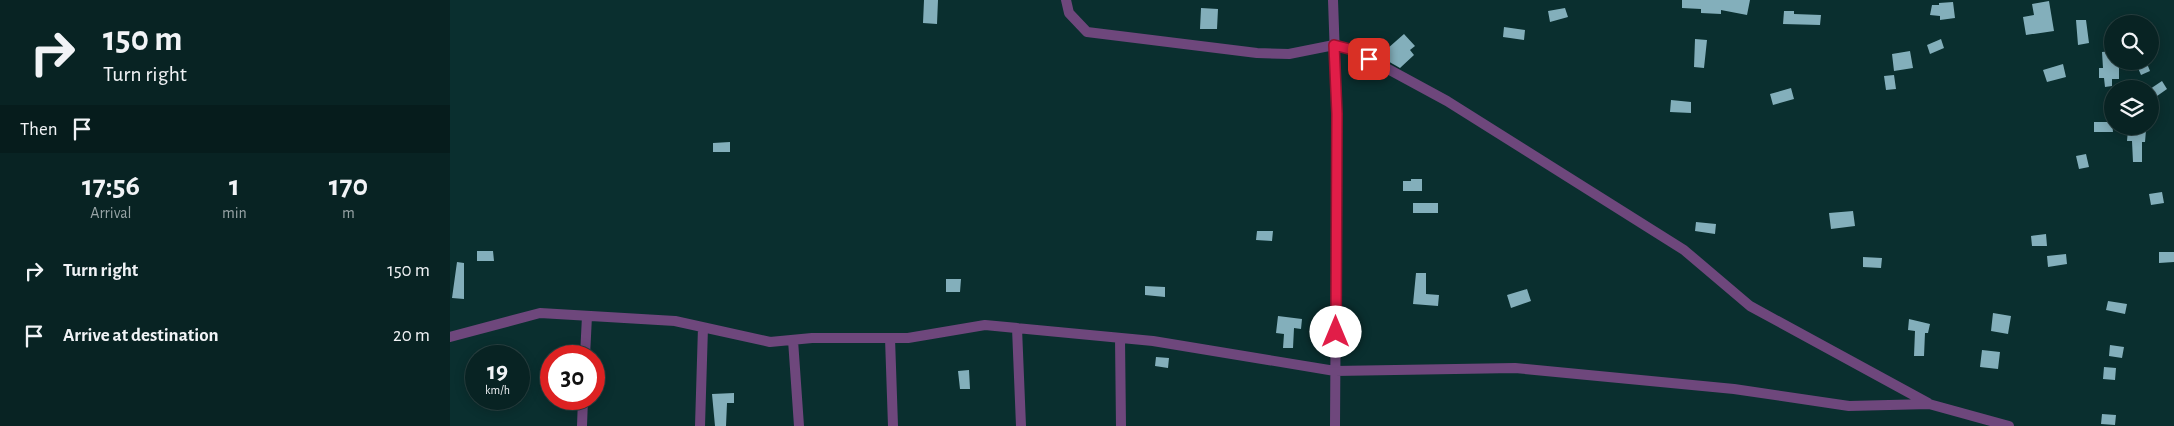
<!DOCTYPE html>
<html lang="en">
<head>
<meta charset="utf-8">
<style>
	:root { --surface:#082323; --page:#112b2b; --text:#f1f3f6; --muted:#98a4a6; --line:#294041 }
	body { margin:0; font-family:"Alegreya Sans",sans-serif; background:var(--page); color:var(--text); height:100vh; display:flex; flex-direction:column; font-size:19px; white-space:nowrap }
	* { box-sizing:border-box; margin:0 }
	p { font-size:16px; color:var(--muted) }
	.icon { flex:none; width:28px; height:28px; fill:none; stroke:currentColor; stroke-width:2; stroke-linecap:round; stroke-linejoin:round }
	.map { position:relative; flex:1; overflow:hidden }
	.drawer { display:flex; flex-direction:column; background:var(--surface); width:450px }
	.drawer>* { flex:none }
	.guide { background:#082323; color:var(--text); overflow:hidden }
	.tools { position:absolute; left:1654px; top:15px; display:grid; gap:10px }
	.tools a { display:grid; place-items:center; width:55px; height:55px; border-radius:50%; background:var(--surface); box-shadow:0 2px 12px #0003,0 0 0 1px var(--line); font-size:25px }
	.speed { position:absolute; left:15px; top:345px; display:flex; gap:10px; font-size:25px; font-weight:700; text-align:center }
	.speed>* { display:grid; place-content:center; width:65px; height:65px; border-radius:50%; background:var(--surface); box-shadow:0 2px 12px #0003,0 0 0 1px var(--line); line-height:1 }
	.speed small { font-size:12px; font-weight:400 }
	.speed .limit { border:8px solid #d22; background:#fff; color:#111 }
	.pin { position:absolute; display:grid; place-items:center; width:42px; height:42px; color:#fff; margin:-21px; border-radius:10px; box-shadow:0 2px 8px #0006 }
	.me { position:absolute; width:55px; margin:-28px; rotate:0deg; stroke-linejoin:round; filter:drop-shadow(0 0 4px #0008) }
	.turn { display:flex; align-items:center; gap:18px; height:105px; padding:0 20px; font-size:22px }
	.turn .icon { width:65px; height:65px; stroke-width:2.5 }
	.turn b { display:block; font-size:35px; line-height:42px }
	.then { display:flex; align-items:center; height:48px; padding:0 20px; background:#0003; gap:10px; font-size:19px }
	.eta { display:flex; justify-content:space-evenly; align-items:center; height:85px; text-align:center }
	.eta b { font-size:30px; font-weight:700; line-height:35px }
	ul { padding:0; list-style:none }
	li { display:flex; align-items:center; gap:15px; height:65px; padding:0 20px }
	li div { flex:1 }
	li b { display:block; font-size:19px }
	li em { font-style:normal }
	main { display:flex; flex:1; min-height:0 }
	.map>svg:first-child { display:block }
	.building { fill:#83afbb }
	.lines { fill:none; stroke-linecap:round; stroke-linejoin:round }
	.minor { stroke:#6e477c; stroke-width:10 }
	.route-casing { stroke:#92132f; stroke-width:12 }
	.route { stroke:#e11d48; stroke-width:9 }
</style>
</head>
<body>
<main>
<section class="drawer">
<div class="guide">
<div class="turn"><svg class="icon" aria-label="right" viewBox="0 0 24 24"><path d="M7 20v-9h11M14 6l5 5-5 5"/></svg><div><b>150 m</b>Turn right</div></div>
<div class="then">Then<svg class="icon" aria-label="arrive" viewBox="0 0 24 24"><path d="M6 21V4h12l-3 4 3 4H6"/></svg></div>
</div>
<div class="eta">
<div><b>17:56</b><p>Arrival</p></div>
<div><b>1</b><p>min</p></div>
<div><b>170</b><p>m</p></div>
</div>
<ul>
<li><svg class="icon" aria-label="right" viewBox="0 0 24 24"><path d="M7 20v-9h11M14 6l5 5-5 5"/></svg><div><b>Turn right</b></div><em>150 m</em></li>
<li><svg class="icon" aria-label="arrive" viewBox="0 0 24 24"><path d="M6 21V4h12l-3 4 3 4H6"/></svg><div><b>Arrive at destination</b></div><em>20 m</em></li>
</ul>
</section>
<div class="map">
<svg width="1724" height="426" viewBox="0 0 1724 426">
	<rect width="100%" height="100%" fill="#0a2f2f"/>
	<path class="building" d="M 474,0 L 488,0 L 487,24 L 473,23 Z
		M 1232,0 L 1300,0 L 1297,15 L 1271,10 L 1271,14 L 1251,13 L 1251,9 L 1232,8 Z
		M 1599,1 L 1604,31 L 1576,35 L 1573,17 L 1584,15 L 1582,4 Z
		M 1503,2 L 1505,18 L 1490,20 L 1490,16 L 1480,15 L 1482,5 L 1489,5 L 1489,3 Z
		M 751,8 L 768,9 L 767,29 L 750,29 Z
		M 1115,8 L 1118,17 L 1100,22 L 1098,11 Z
		M 1334,11 L 1344,11 L 1344,14 L 1371,15 L 1370,25 L 1333,24 Z
		M 1626,20 L 1636,20 L 1639,43 L 1628,45 Z
		M 1054,27 L 1075,30 L 1074,40 L 1053,37 Z
		M 954,34 L 965,46 L 960,50 L 964,55 L 950,68 L 929,56 Z
		M 1245,39 L 1257,40 L 1254,68 L 1244,67 Z
		M 1491,39 L 1494,48 L 1480,54 L 1477,45 Z
		M 1460,51 L 1463,68 L 1444,71 L 1442,54 Z
		M 1662,51 L 1662,61 L 1669,61 L 1669,79 L 1662,79 L 1662,86 L 1655,87 L 1654,78 L 1649,78 L 1649,68 L 1653,68 L 1652,52 Z
		M 1685,61 L 1696,61 L 1700,71 L 1691,75 Z
		M 1613,64 L 1616,77 L 1597,82 L 1593,70 Z
		M 1444,75 L 1446,89 L 1436,90 L 1434,76 Z
		M 1712,81 L 1717,89 L 1700,101 L 1700,89 Z
		M 1341,88 L 1344,99 L 1323,105 L 1320,94 Z
		M 1221,100 L 1241,102 L 1241,113 L 1220,112 Z
		M 1644,122 L 1662,122 L 1663,132 L 1644,132 Z
		M 1678,129 L 1696,130 L 1695,142 L 1692,142 L 1692,162 L 1683,162 L 1682,141 L 1677,141 Z
		M 280,142 L 280,152 L 263,152 L 263,143 Z
		M 1636,154 L 1639,167 L 1629,169 L 1626,156 Z
		M 961,179 L 972,179 L 972,191 L 953,191 L 953,181 L 961,181 Z
		M 1712,192 L 1714,203 L 1701,205 L 1699,194 Z
		M 963,203 L 988,203 L 988,213 L 963,213 Z
		M 1403,211 L 1405,226 L 1381,229 L 1379,213 Z
		M 1246,222 L 1266,224 L 1265,234 L 1245,231 Z
		M 807,231 L 823,231 L 822,241 L 806,240 Z
		M 1596,234 L 1597,246 L 1582,246 L 1581,236 Z
		M 27,251 L 43,251 L 44,261 L 27,261 Z
		M 1709,252 L 1724,252 L 1724,262 L 1709,263 Z
		M 1616,254 L 1617,264 L 1598,267 L 1597,256 Z
		M 1413,257 L 1432,258 L 1431,268 L 1413,267 Z
		M 7,262 L 14,263 L 14,299 L 2,298 Z
		M 966,273 L 976,273 L 976,294 L 989,295 L 988,306 L 963,304 Z
		M 496,279 L 511,279 L 510,292 L 496,292 Z
		M 695,286 L 715,287 L 715,297 L 695,295 Z
		M 1077,289 L 1081,301 L 1061,308 L 1057,295 Z
		M 1658,301 L 1677,304 L 1675,314 L 1656,310 Z
		M 1543,313 L 1561,316 L 1558,334 L 1541,331 Z
		M 828,316 L 852,319 L 851,329 L 844,328 L 843,348 L 833,348 L 834,334 L 826,333 Z
		M 1459,319 L 1480,324 L 1478,333 L 1475,333 L 1474,356 L 1464,356 L 1465,331 L 1458,330 Z
		M 1660,345 L 1674,347 L 1672,358 L 1659,356 Z
		M 1532,350 L 1550,352 L 1548,369 L 1530,367 Z
		M 706,357 L 719,358 L 718,368 L 705,366 Z
		M 1654,367 L 1666,368 L 1665,380 L 1653,379 Z
		M 519,370 L 520,389 L 510,389 L 508,371 Z
		M 284,393 L 284,403 L 277,403 L 276,426 L 265,426 L 262,394 Z
		M 1652,414 L 1666,415 L 1665,425 L 1651,424 Z"/>
	<g class="lines">
		<path class="minor" d="M 616,0 L 619,13 L 637,32 L 807,53 L 839,54 L 884,45 L 903,50 L 997,101 L 1234,250 L 1300,306 L 1478,403
			M 883,0 L 887,114 L 885,426
			M 567,328 L 571,426
			M 0,337 L 90,313 L 225,321 L 320,342 L 362,338 L 458,338 L 535,325 L 703,341 L 885,371 L 1065,368 L 1284,389 L 1399,406 L 1479,404 L 1559,426
			M 440,338 L 443,426
			M 670,338 L 671,426
			M 343,340 L 349,426
			M 135,356 L 137,316
			M 132,426 L 133,399
			M 250,426 L 253,327"/>
	</g>
	<g class="lines">
		<defs>
			<path id="route" d="M 886,332 L 887,114 L 884,45 L 903,50 L 919,59"/>
		</defs>
		<use href="#route" class="route-casing"/>
		<use href="#route" class="route"/>
	</g>
</svg>
<div class="tools">
<a><svg class="icon" aria-label="search" viewBox="0 0 24 24"><circle cx="10" cy="10" r="6"/><path d="M15 15l6 6"/></svg></a>
<a><svg class="icon" aria-label="layers" viewBox="0 0 24 24"><path d="M12 4l9 5-9 5-9-5zM3 14l9 5 9-5"/></svg></a>
</div>
<div class="speed"><div>19<small>km/h</small></div><div class="limit">30</div></div>
<div class="pin" style="left:919px;top:59px;background:#d93025"><svg class="icon" aria-label="arrive" viewBox="0 0 24 24"><path d="M6 21V4h12l-3 4 3 4H6"/></svg></div>
<svg class="me" style="left:886px;top:332px" viewBox="-20 -20 40 40"><circle r="19" fill="#fff"/><path d="M0-13L10 11 0 6-10 11z" fill="#e11d48"/></svg>
</div>
</main>
</body>
</html>
